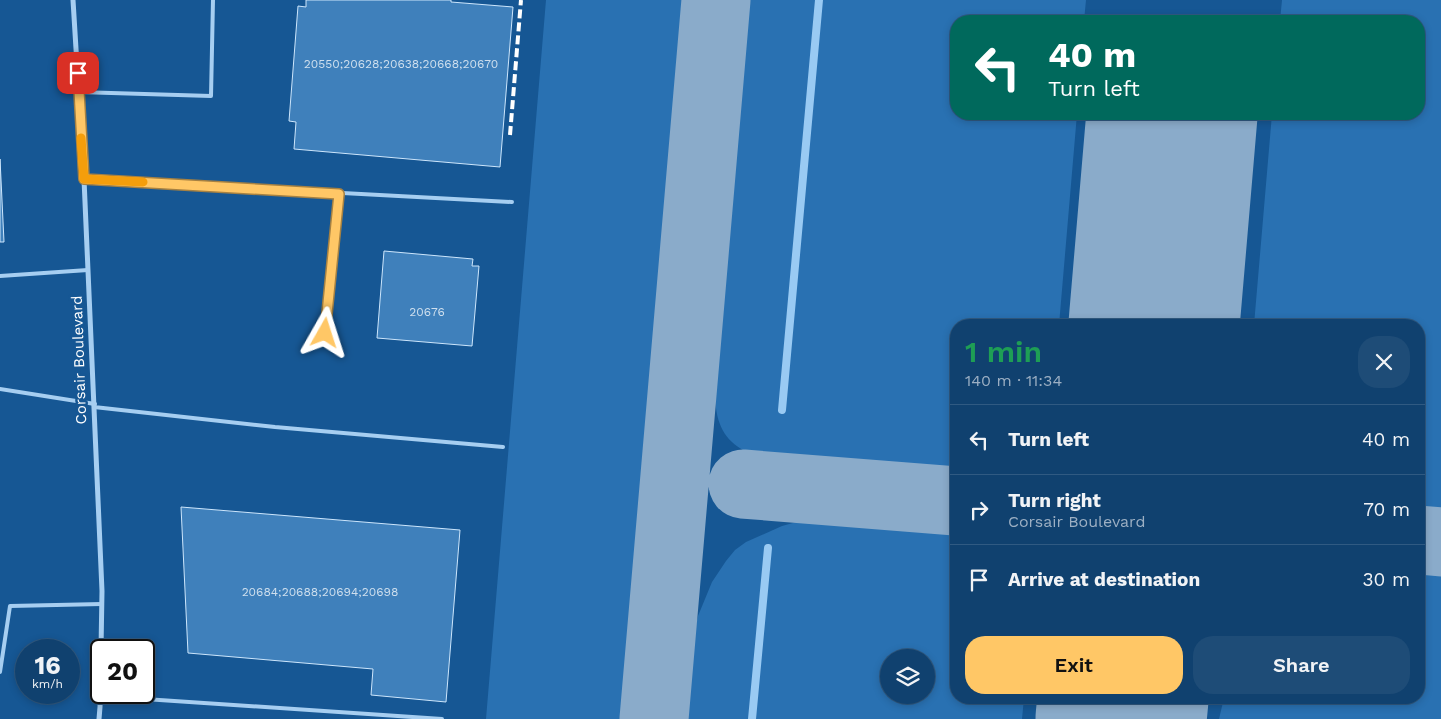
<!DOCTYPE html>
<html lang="en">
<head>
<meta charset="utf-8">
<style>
	:root { --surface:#10416f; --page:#1e4c77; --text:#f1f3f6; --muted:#9cafc3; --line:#305a82; --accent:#ffc766 }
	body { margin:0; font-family:"Work Sans",sans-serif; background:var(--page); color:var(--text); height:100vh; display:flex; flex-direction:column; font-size:19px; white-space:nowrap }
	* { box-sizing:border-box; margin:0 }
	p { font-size:16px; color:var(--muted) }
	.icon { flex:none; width:28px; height:28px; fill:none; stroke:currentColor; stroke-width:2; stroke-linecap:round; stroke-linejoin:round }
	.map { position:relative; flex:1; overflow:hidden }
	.side { position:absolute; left:950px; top:319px; width:475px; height:385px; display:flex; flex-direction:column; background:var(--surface); border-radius:20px; box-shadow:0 2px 8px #0003,0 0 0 1px var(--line) }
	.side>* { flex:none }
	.guide { position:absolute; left:950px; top:15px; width:475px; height:105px; border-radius:20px; box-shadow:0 2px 8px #0003,0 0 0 1px var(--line); background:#00695c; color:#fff; overflow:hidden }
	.tools { position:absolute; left:880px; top:649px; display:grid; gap:10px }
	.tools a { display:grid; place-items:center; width:55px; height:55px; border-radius:50%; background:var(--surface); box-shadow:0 2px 8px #0003,0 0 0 1px var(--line); font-size:25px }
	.speed { position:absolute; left:15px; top:639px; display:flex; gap:10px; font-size:25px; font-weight:700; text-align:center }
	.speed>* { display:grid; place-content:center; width:65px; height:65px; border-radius:50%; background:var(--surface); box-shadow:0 2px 8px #0003,0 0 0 1px var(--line); line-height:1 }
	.speed small { font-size:12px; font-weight:400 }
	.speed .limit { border:2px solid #111; border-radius:8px; background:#fff; color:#111 }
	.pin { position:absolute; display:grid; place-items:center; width:42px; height:42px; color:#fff; margin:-21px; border-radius:10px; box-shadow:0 2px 8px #0006 }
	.me { position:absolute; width:55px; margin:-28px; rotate:6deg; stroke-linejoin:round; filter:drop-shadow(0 0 4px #0008) }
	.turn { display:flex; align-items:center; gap:18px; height:105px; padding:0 15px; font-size:22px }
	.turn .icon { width:65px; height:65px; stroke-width:2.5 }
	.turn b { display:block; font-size:35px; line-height:42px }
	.round { display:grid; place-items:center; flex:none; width:52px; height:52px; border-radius:20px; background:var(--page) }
	.summary { display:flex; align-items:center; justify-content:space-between; height:85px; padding:0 15px }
	h1 { font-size:30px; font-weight:600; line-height:38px; color:#1e9e55 }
	.button { display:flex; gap:10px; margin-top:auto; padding:10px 15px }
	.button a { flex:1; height:58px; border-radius:20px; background:var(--accent); color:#111; font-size:20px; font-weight:600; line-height:58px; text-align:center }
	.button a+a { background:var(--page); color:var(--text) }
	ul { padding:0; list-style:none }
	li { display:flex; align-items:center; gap:15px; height:70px; padding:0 15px; border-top:1px solid var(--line) }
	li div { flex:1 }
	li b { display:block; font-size:19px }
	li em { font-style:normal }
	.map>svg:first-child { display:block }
	.green { fill:#2971b2; fill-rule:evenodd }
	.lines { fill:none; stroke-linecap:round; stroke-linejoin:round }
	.stream { stroke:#99caf3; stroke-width:8 }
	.taxiway { stroke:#8aabca; stroke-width:69 }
	.runway { stroke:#8aabca; stroke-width:171 }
	.building { fill:#3f80bb; stroke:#cde6fc }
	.lane { stroke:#a6cef1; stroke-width:4 }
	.street { stroke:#a6cef1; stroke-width:5 }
	.rail { stroke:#fff; stroke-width:4; stroke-dasharray:9 4; stroke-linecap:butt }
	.route-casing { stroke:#a68142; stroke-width:12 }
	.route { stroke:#ffc766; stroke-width:9 }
	.slow { stroke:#f59e0b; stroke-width:9 }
	.labels { text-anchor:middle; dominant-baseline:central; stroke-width:5; stroke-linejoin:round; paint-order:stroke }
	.number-label { font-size:12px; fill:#cfdfee }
	.street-label { font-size:15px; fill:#fff; stroke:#165794 }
</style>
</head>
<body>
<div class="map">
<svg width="1441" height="719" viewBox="0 0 1441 719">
	<rect width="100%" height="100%" fill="#165794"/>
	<path class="green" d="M 546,0 L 686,0 L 623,719 L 486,719 Z
		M 748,0 L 1086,0 L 1084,21 L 956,21 L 956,114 L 1077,114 L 1059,325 L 956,325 L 956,476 L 756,457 C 748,453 738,448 732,442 C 713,424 715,398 715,374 Z
		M 1282,0 L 1441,0 L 1441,514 L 1419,512 L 1419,325 L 1254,325 L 1272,114 L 1419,114 L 1419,21 L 1280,21 Z
		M 827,520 L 956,532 L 956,698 L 1024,698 L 1022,719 L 687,719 L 694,634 L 698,616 L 712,582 L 726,561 L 735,550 L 746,542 L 782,526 L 800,521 ZM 889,658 L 926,658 L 926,695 L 889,695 Z
		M 1419,570 L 1441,572 L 1441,719 L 1219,719 L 1224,698 L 1419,698 Z"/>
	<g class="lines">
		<path class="stream" d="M 782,410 L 819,0
			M 752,719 L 768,548"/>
		<path class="taxiway" d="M 1151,325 L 1164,199 L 1157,325
			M 743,484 L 956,501
			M 1419,540 L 1441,542
			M 654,719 L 716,0
			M 1124,719 L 1126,698"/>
		<path class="runway" d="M 1154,325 L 1172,114
			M 1121,719 L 1123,698"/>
	</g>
	<path class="building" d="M 306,0 L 451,0 L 451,2 L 513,7 L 500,167 L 294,149 L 296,122 L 289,121 L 298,6 L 306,7 Z
		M 0,159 L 4,242 L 0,242 Z
		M 384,251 L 473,259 L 472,266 L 479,266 L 472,346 L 377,338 Z
		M 181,507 L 460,530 L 446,702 L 371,695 L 373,669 L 188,653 Z"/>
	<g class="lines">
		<path class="lane" d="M 78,92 L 211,96 L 213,0
			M 84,179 L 512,202
			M 0,276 L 88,270
			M 325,333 L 339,194
			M 0,389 L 95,404
			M 94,407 L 275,427 L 503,447
			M 0,672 L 10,606 L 102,604
			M 100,696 L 442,719"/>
		<path class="street" d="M 73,0 L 84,179 L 102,591 L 100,707 L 99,719"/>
		<path class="rail" d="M 510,135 L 521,0"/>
	</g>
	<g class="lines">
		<defs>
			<path id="route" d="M 78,73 L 84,179 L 339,194 L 325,333"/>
		</defs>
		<use href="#route" class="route-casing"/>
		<use href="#route" class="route"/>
		<path class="slow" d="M 81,138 L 84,179 L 143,182"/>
	</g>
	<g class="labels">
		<g class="number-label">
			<text x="401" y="64">20550;20628;20638;20668;20670</text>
			<text x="427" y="312">20676</text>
			<text x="320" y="592">20684;20688;20694;20698</text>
		</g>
		<g class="street-label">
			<text transform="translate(79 360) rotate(-92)">Corsair Boulevard</text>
		</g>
	</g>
</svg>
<div class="tools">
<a><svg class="icon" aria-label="layers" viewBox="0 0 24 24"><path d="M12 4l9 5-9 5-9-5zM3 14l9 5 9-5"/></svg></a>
</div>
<div class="speed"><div>16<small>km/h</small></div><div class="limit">20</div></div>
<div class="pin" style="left:78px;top:73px;background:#d93025"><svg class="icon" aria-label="arrive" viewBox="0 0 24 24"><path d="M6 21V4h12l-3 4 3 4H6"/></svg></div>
<svg class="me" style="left:325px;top:333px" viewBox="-20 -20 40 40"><path d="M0-17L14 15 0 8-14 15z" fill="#ffc766" stroke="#fff" stroke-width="4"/></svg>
<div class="guide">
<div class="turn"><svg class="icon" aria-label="left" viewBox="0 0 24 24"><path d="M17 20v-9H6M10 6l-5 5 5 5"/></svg><div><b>40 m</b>Turn left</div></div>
</div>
<section class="side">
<div class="summary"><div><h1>1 min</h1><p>140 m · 11:34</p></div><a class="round"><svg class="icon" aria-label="close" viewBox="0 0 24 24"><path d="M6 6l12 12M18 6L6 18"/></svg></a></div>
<ul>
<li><svg class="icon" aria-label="left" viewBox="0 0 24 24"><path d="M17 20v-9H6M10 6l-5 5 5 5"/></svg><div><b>Turn left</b></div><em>40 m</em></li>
<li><svg class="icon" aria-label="right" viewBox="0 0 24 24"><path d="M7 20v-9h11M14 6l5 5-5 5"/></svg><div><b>Turn right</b><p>Corsair Boulevard</p></div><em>70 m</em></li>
<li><svg class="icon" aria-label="arrive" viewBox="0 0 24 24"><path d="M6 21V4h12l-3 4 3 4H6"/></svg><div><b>Arrive at destination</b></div><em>30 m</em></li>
</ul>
<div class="button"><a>Exit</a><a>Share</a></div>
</section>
</div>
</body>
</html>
